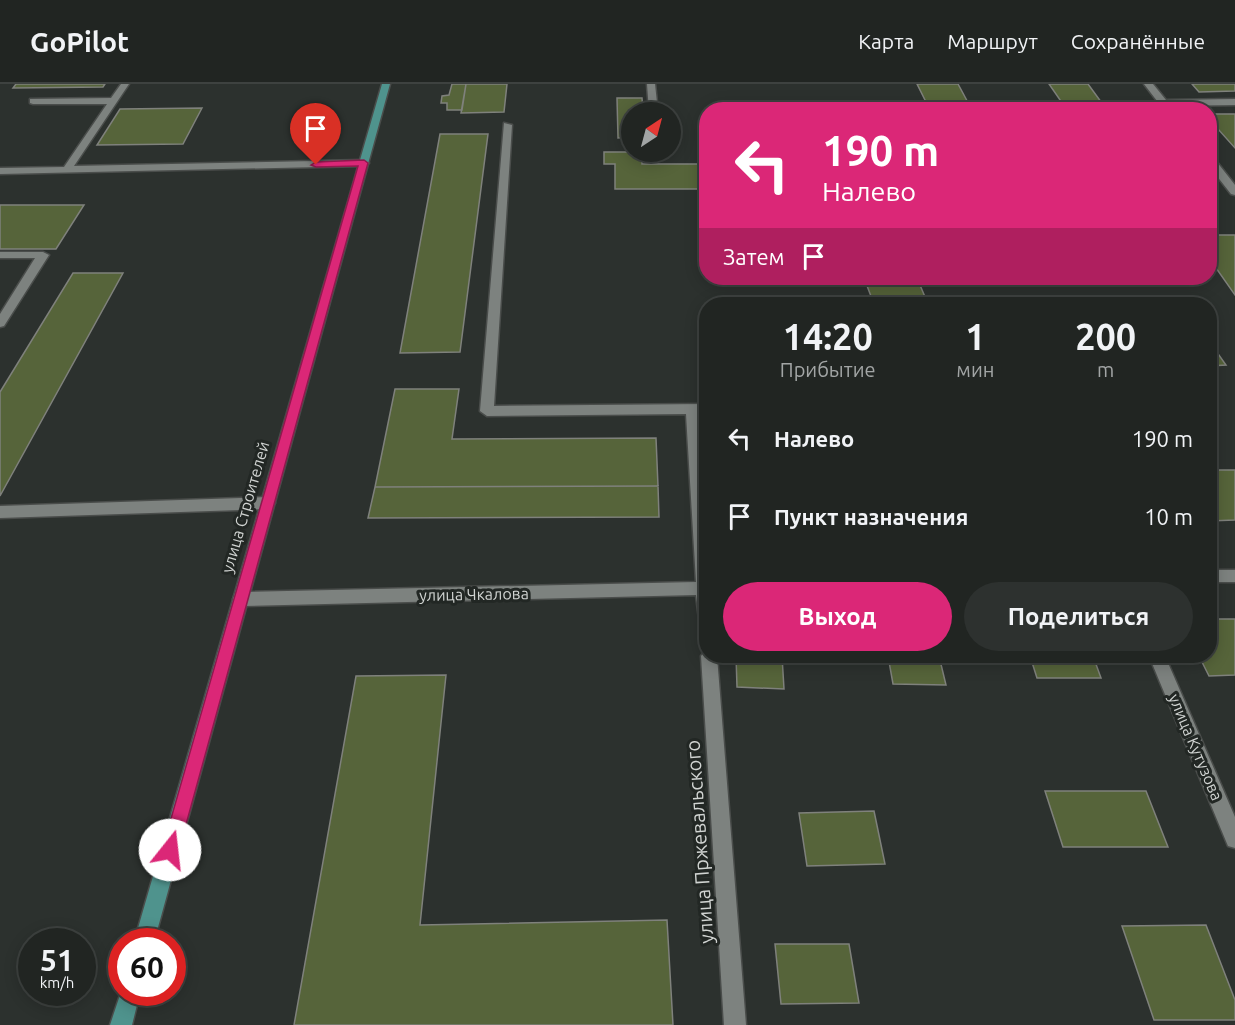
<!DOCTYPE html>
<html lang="ru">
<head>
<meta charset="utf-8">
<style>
	:root { --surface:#212522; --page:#2d312f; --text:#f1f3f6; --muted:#a2a5a5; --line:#3e4240; --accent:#db2777 }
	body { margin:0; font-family:Ubuntu,sans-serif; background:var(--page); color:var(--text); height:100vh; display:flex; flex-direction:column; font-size:22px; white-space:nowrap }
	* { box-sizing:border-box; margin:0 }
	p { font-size:20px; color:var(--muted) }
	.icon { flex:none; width:33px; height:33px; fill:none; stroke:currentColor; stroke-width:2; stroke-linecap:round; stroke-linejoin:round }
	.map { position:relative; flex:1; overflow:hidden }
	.details { position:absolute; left:699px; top:213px; width:518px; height:366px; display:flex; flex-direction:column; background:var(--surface); border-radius:24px; box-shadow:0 3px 15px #0003,0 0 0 2px var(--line) }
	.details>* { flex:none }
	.hud { position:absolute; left:699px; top:18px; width:518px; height:183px; border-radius:24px; box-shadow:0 3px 15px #0003,0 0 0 2px var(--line); background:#db2777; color:#fff; overflow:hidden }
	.needle { width:39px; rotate:36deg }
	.buttons { position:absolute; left:621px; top:18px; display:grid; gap:12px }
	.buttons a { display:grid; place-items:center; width:60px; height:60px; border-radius:50%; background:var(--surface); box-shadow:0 3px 15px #0003,0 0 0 2px var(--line); font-size:30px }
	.speed { position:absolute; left:18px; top:844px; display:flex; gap:12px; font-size:30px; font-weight:700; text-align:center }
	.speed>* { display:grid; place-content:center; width:78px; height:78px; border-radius:50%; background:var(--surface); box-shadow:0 3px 15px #0003,0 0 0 2px var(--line); line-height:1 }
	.speed small { font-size:15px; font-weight:400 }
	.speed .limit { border:9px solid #d22; background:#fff; color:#111 }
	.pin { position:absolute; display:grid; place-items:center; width:51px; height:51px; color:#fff; margin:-62px -26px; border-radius:50% 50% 50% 0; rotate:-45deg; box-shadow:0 0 6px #0007 }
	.pin .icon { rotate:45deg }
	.me { position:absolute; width:66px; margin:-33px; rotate:16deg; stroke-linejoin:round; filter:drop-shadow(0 0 4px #0008) }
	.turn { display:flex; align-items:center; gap:21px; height:126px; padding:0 24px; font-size:27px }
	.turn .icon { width:78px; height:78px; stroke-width:2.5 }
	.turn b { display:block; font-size:42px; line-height:51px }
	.then { display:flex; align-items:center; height:57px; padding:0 24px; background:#0003; gap:12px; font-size:22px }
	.eta { display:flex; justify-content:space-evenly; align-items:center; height:102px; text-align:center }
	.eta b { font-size:36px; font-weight:700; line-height:42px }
	.button { display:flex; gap:12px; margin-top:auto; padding:12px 24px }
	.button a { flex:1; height:69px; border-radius:36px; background:var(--accent); color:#fff; font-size:24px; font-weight:700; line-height:69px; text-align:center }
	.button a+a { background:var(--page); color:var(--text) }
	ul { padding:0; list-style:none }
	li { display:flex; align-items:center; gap:18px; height:78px; padding:0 24px }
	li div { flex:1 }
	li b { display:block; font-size:22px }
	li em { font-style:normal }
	header { display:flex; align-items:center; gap:36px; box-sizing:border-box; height:84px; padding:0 30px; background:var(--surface); border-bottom:2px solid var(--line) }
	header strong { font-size:28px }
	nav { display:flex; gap:33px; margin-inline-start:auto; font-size:21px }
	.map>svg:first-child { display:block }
	.building { fill:#56643a; stroke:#7f817c; stroke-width:1.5 }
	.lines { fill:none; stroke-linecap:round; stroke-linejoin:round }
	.minor-casing { stroke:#4a4d4b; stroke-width:3 }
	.major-casing { stroke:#4a4d4b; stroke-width:3 }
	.minor { fill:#7d827f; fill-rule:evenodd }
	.major { fill:#4f938d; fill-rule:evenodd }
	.route { fill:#db2777; stroke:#8e194d; stroke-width:1.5 }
	.labels { text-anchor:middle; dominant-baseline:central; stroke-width:6; stroke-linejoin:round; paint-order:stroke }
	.street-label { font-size:16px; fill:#d1d4d2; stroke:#222724 }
	.near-street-label { font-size:20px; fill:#d1d4d2; stroke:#222724 }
</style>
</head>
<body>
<header>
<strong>GoPilot</strong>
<nav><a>Карта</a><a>Маршрут</a><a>Сохранённые</a></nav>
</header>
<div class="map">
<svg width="1235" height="941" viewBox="0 0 1235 941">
	<rect width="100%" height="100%" fill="#2c312e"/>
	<path class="building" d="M 16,0 L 105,0 L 103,3 L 13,4 Z
		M 452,0 L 466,0 L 462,26 L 447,26 L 447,19 L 441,19 L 442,12 L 449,11 Z
		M 466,0 L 507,0 L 504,28 L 461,29 Z
		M 917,0 L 958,0 L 972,26 L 930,26 Z
		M 1049,0 L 1088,0 L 1107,26 L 1067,26 Z
		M 1192,0 L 1235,0 L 1235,7 L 1199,8 Z
		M 617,14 L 642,14 L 643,28 L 632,28 L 632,53 L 618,54 Z
		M 202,24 L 183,60 L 97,61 L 120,25 Z
		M 1209,30 L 1235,30 L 1235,64 L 1209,35 Z
		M 440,50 L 488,50 L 460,268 L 400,269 Z
		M 604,68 L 642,68 L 642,80 L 706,80 L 706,105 L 615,105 L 615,80 L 604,80 Z
		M 0,121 L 84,121 L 56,165 L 0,165 Z
		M 1209,151 L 1235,151 L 1235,211 L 1209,174 Z
		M 73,189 L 123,189 L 0,412 L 0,308 Z
		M 864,194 L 917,194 L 928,220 L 874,220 Z
		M 1209,257 L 1226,281 L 1209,282 Z
		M 395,305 L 459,305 L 452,355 L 656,354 L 658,402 L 375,403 Z
		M 1209,386 L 1235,386 L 1235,436 L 1209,437 Z
		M 658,402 L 659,433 L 368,434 L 375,403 Z
		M 1209,535 L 1235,535 L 1235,591 L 1209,592 L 1199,572 L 1209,572 Z
		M 736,572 L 782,572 L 784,605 L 737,603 Z
		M 888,572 L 939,572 L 946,601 L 893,600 Z
		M 1030,572 L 1093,572 L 1101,594 L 1037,594 Z
		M 446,591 L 420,841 L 667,836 L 673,941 L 294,941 L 356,592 Z
		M 1045,707 L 1146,707 L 1168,763 L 1063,763 Z
		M 874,727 L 885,780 L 807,782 L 799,729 Z
		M 1206,841 L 1235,916 L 1235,936 L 1154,936 L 1122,842 Z
		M 775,860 L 849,860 L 859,919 L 781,920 Z"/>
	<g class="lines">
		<defs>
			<path id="minor" d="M 121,0 L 129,0 L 74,82 L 364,76 L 369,79 L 364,82 L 0,90 L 0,84 L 64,83 L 107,20 L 33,20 L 30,19 L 30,15 L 111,14 Z
				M 647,0 L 655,0 L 658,28 L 649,28 Z
				M 1144,0 L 1153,0 L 1166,16 L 1235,15 L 1235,21 L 1170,22 L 1173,26 L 1164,26 Z
				M 504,39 L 512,41 L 494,322 L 706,320 L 706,330 L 699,330 L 706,435 L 706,545 L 700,543 L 696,511 L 241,522 L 235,520 L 233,515 L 235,510 L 241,508 L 696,498 L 686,330 L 487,332 L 480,327 Z
				M 1209,72 L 1213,73 L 1235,101 L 1235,111 L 1231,110 L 1209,82 Z
				M 0,168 L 43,168 L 49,171 L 4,242 L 0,243 L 0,230 L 35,174 L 0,174 Z
				M 268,413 L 275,419 L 268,425 L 0,434 L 0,422 Z
				M 1209,486 L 1235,486 L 1235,498 L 1209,498 Z
				M 706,566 L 706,572 L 717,572 L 746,941 L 724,941 L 701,572 Z
				M 1149,572 L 1165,572 L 1235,733 L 1235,764 L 1228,762 Z"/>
			<path id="major" d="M 382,0 L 390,0 L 154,858 L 134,858 Z
				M 122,905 L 122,909 L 140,909 L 132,941 L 110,941 Z"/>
		</defs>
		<use href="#minor" class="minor-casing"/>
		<use href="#major" class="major-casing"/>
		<use href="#minor" class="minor"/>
		<use href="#major" class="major"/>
	</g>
	<path class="route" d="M 364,76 L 368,79 L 179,766 L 176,773 L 170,775 L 164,773 L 162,766 L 358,82 L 316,83 L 311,81 L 316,78 Z"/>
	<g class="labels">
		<g class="street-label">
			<text transform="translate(245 423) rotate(-74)">улица Строителей</text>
			<text transform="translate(474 510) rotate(-1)">улица Чкалова</text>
			<text transform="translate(1196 663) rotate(67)">улица Кутузова</text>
		</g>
		<g class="near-street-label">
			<text transform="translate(699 758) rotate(-94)">улица Пржевальского</text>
		</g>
	</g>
</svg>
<div class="buttons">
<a><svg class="needle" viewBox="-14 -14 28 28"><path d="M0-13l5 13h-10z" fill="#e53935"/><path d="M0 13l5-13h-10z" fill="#a2a5a5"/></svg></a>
</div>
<div class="speed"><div>51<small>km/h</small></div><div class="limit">60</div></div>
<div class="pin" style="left:316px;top:81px;background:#d93025"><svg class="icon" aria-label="arrive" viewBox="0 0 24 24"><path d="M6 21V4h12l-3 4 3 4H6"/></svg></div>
<svg class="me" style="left:170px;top:766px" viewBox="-20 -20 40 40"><circle r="19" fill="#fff"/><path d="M0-13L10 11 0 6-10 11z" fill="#db2777"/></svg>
<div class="hud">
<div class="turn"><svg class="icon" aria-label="left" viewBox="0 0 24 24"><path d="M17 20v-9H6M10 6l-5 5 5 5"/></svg><div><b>190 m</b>Налево</div></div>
<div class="then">Затем<svg class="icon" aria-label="arrive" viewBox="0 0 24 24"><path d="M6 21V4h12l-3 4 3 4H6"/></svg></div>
</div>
<section class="details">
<div class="eta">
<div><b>14:20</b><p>Прибытие</p></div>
<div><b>1</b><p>мин</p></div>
<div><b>200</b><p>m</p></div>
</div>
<ul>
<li><svg class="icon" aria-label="left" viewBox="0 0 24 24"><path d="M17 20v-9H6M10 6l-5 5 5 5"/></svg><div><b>Налево</b></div><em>190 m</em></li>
<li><svg class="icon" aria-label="arrive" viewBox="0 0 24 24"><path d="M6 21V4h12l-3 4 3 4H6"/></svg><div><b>Пункт назначения</b></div><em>10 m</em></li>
</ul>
<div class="button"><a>Выход</a><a>Поделиться</a></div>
</section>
</div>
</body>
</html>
